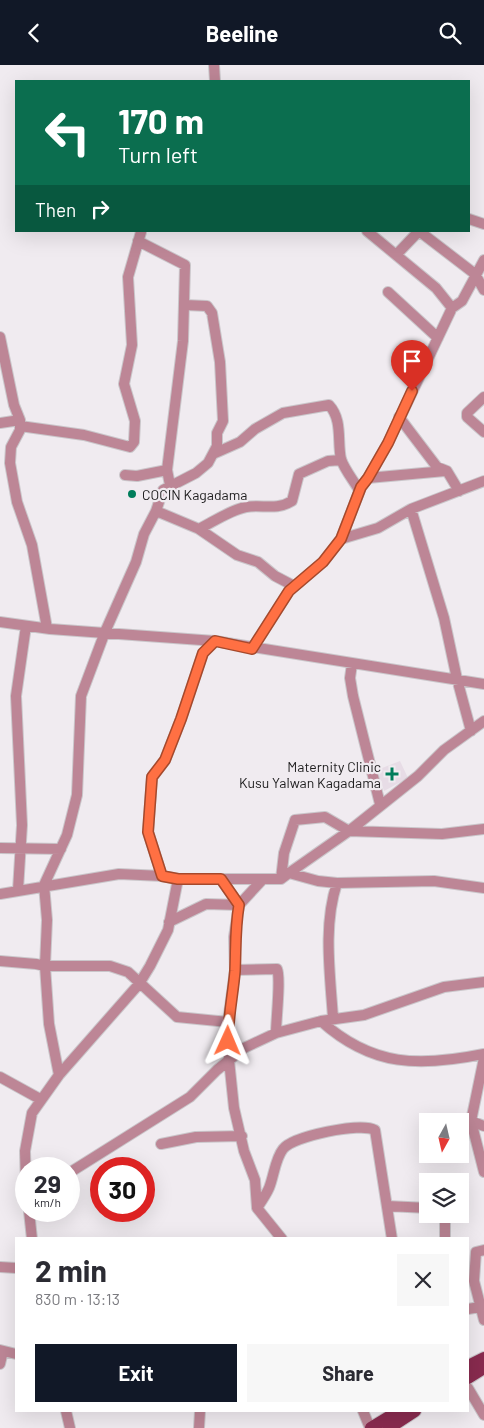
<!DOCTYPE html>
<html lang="en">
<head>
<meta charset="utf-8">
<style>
	:root { --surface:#fff; --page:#f7f7f7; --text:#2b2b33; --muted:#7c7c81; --accent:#111827 }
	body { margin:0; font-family:Barlow,sans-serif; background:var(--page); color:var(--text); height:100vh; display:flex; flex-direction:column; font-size:19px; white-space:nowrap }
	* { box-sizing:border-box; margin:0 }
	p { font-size:16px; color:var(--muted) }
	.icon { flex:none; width:28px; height:28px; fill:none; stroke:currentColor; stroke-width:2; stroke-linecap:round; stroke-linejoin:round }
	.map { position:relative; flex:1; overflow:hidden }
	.panel { position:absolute; left:15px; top:1172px; width:454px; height:175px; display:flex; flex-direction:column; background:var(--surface); border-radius:0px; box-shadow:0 5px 20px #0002 }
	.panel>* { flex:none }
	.hud { position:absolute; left:15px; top:15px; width:455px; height:152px; border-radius:0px; box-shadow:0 5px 20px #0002; background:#0b6e4f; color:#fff; overflow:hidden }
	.needle { width:32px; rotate:188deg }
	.tools { position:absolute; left:419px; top:1048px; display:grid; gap:10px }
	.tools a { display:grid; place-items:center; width:50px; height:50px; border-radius:0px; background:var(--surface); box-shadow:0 5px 20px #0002; font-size:25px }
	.speed { position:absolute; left:15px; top:1092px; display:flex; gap:10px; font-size:25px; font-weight:700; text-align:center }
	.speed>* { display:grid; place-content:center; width:65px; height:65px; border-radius:50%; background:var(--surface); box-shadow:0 5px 20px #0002; line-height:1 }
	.speed small { font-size:12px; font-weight:400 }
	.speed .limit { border:8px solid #d22; background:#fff; color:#111 }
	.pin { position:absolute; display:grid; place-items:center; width:42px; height:42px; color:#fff; margin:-51px -21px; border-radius:50% 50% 50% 0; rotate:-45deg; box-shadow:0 0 5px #0007 }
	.pin .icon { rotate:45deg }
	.me { position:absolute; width:55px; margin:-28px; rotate:1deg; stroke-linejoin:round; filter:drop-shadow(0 0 4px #0008) }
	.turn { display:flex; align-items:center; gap:18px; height:105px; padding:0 20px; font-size:22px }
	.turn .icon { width:65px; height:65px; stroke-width:2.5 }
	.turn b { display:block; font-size:35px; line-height:42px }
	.then { display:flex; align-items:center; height:48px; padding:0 20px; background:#0003; gap:10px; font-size:19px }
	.round { display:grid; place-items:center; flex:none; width:52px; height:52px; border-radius:0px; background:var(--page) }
	.summary { display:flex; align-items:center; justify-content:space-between; height:85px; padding:0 20px }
	h1 { font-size:30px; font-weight:700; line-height:38px }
	.button { display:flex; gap:10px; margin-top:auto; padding:10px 20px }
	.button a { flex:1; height:58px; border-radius:0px; background:var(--accent); color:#fff; font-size:20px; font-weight:700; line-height:58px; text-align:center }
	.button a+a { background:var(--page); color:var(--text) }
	header { display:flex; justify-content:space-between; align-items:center; height:65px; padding:0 20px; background:var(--accent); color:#fff; font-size:22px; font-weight:700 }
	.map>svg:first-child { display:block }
	.built { fill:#e7dce6 }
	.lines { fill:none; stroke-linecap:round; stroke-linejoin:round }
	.minor-casing { stroke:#cac6ca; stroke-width:12 }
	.major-casing { stroke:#cac6ca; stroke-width:14 }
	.minor { stroke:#bd8696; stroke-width:10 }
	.major { stroke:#892b4f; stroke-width:12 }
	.route-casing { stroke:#a6492c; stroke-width:12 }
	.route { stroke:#ff7043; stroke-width:9 }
	.poi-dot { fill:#007d5b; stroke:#f0ebf0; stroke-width:2 }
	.labels { text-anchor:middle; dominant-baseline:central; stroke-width:4.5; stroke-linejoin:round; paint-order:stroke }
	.poi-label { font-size:14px; fill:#1d1c1d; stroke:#f0ebf0; text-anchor:start }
</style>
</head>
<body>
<header><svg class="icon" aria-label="back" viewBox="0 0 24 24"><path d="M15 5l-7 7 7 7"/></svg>Beeline<svg class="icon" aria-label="search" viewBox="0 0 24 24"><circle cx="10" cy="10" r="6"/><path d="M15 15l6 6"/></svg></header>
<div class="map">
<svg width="484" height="1363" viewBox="0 0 484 1363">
	<rect width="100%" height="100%" fill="#f0ebf0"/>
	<path class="built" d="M 400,696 L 408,713 L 384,726 L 377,705 Z"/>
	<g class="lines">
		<defs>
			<path id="minor" d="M 214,0 L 215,16
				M 469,154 L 484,159
				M 419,166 L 475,209 L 484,225
				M 138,176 L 185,200 L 183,276 L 167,405 L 170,420
				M 397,189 L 419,166
				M 388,227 L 438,273
				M 452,243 L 462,236 L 484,195
				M 0,272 L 14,340 L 20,355 L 20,365 L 11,382 L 10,398 L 17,437 L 32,480 L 47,563
				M 484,332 L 467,348 L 467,352 L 484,367
				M 399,352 L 437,402 L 447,406 L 459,426
				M 0,358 L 20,355
				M 20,361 L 84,370 L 130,382 L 134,377 L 135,356 L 124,319 L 132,280 L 128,212 L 141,167
				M 213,389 L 240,377 L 255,364 L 283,348 L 329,340 C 343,355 337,377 341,394 C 344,404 354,416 359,425
				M 125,410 L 137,411 L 167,405
				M 368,413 L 445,406
				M 411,444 L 444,553 L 457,614 L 471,666
				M 156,446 L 199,464 L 237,490 L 258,497 L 275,511 L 294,521
				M 199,464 C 213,457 230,445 246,442 C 262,439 276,446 292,436 L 299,409 L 328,396 L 341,395
				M 341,474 L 378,463 L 411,444 L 484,416
				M 0,557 L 50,564 L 215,576 L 484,619
				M 252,584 L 289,526 L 323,497 L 341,474 L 361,422 L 368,413 L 388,378 L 452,243 L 436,223 L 367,166
				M 352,599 L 350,613 L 353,631 L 380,739
				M 0,783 L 61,784
				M 289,808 L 349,766 L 418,711 L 444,685 L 484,656
				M 162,811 L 148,767 L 152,712 L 165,695 L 181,654 L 203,588 L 215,576
				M 221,814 L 239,840
				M 263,814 L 239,840 L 234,872 L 235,905 L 228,957 L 229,995 L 234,1043 L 244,1086 L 255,1115 L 257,1143 L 282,1174
				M 281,814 L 284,788 L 295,755 L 325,752 L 349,766 L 442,769 L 484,764
				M 18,825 L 22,760 L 16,631 L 26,561
				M 0,829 L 119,809 L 162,811 L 178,814 L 281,814 L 289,808 L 318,816 L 337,818 L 434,816 L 484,823
				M 169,857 L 206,839 L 239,840
				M 0,896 L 36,899 L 45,901 L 110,901 L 128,907 L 177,952 L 228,957
				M 235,905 L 277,904 C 281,913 276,955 276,968
				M 333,953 C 330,908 323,860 337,818
				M 321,956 C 372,1002 420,1002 484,989
				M 484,993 L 471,1056 L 484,1107
				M 59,1010 L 49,959 L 45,901 L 47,855 L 44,820 L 67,770 L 77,730 L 81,631 L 105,567 L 136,497 L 144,469 L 156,446 L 163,425 L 196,408 L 208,398 L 217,381 L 217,368 L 223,356 L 220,297 L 212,248 L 207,241 L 185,240
				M 0,1012 L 40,1034
				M 471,1056 L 484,1061
				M 161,1079 L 196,1072 L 242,1071
				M 69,1108 L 190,1032 L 217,1005 L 244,983 L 276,968 L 321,956 L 364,950 L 444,922 L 484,917
				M 26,1119 L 25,1086 L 32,1048 L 59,1010 L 139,919 L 150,901 L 168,865 L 178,814
				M 387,1141 L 428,1143
				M 257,1143 C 261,1137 266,1130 269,1123 C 274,1111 275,1094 283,1084 C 293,1071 361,1057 375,1065 L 392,1174
				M 29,1146 L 32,1174
				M 445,1149 L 445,1174
				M 484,1185 L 476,1187 L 474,1216 L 484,1255
				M 0,1202 L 16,1203
				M 468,1244 L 480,1242
				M 0,1285 L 16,1289
				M 0,1299 L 3,1286
				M 468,1323 L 484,1350
				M 66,1346 L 70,1363
				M 363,1346 L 370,1363
				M 199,1363 L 200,1346"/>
			<path id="major" d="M 468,1301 L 484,1293
				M 468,1313 L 484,1303
				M 371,1363 L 399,1346
				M 389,1363 L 415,1346"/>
		</defs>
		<use href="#minor" class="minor-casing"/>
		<use href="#major" class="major-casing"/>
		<use href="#minor" class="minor"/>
		<use href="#major" class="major"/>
	</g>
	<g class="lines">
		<defs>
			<path id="route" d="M 228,976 C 228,952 233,930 235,906 C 236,883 235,863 239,840 L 221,814 L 178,814 L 162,811 L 148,767 L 152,712 L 165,695 L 181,654 L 203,588 L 215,576 L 252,584 L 289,526 L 323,497 L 341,474 L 361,422 L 368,413 L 388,378 L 412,326"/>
		</defs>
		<use href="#route" class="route-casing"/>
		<use href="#route" class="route"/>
	</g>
	<g class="poi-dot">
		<circle cx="132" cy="429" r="5"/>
		<path d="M389.5 701.5h5v5h5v5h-5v5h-5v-5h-5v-5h5z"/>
	</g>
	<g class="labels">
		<g class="poi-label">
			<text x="142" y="429">COCIN Kagadama</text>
			<text x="381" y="701" text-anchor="end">Maternity Clinic<tspan x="381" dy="16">Kusu Yalwan Kagadama</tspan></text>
		</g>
	</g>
</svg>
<div class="tools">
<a><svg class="needle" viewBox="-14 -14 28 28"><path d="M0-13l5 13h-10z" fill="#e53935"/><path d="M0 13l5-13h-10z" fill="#7c7c81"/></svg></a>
<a><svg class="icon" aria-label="layers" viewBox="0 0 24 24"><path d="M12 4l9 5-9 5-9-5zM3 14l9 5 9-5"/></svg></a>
</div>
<div class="speed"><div>29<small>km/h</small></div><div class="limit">30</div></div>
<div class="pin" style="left:412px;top:326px;background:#d93025"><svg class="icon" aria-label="arrive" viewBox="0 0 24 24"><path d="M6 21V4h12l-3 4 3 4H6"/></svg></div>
<svg class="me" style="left:228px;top:976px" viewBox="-20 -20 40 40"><path d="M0-17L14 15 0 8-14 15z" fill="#ff7043" stroke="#fff" stroke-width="4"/></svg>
<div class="hud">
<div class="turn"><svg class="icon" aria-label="left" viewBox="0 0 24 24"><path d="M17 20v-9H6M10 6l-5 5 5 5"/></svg><div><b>170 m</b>Turn left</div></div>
<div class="then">Then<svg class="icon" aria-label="right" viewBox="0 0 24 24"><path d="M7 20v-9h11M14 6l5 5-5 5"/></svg></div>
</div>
<section class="panel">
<div class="summary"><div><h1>2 min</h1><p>830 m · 13:13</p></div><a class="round"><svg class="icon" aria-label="close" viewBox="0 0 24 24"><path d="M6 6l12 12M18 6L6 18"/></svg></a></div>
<div class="button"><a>Exit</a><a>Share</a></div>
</section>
</div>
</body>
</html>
